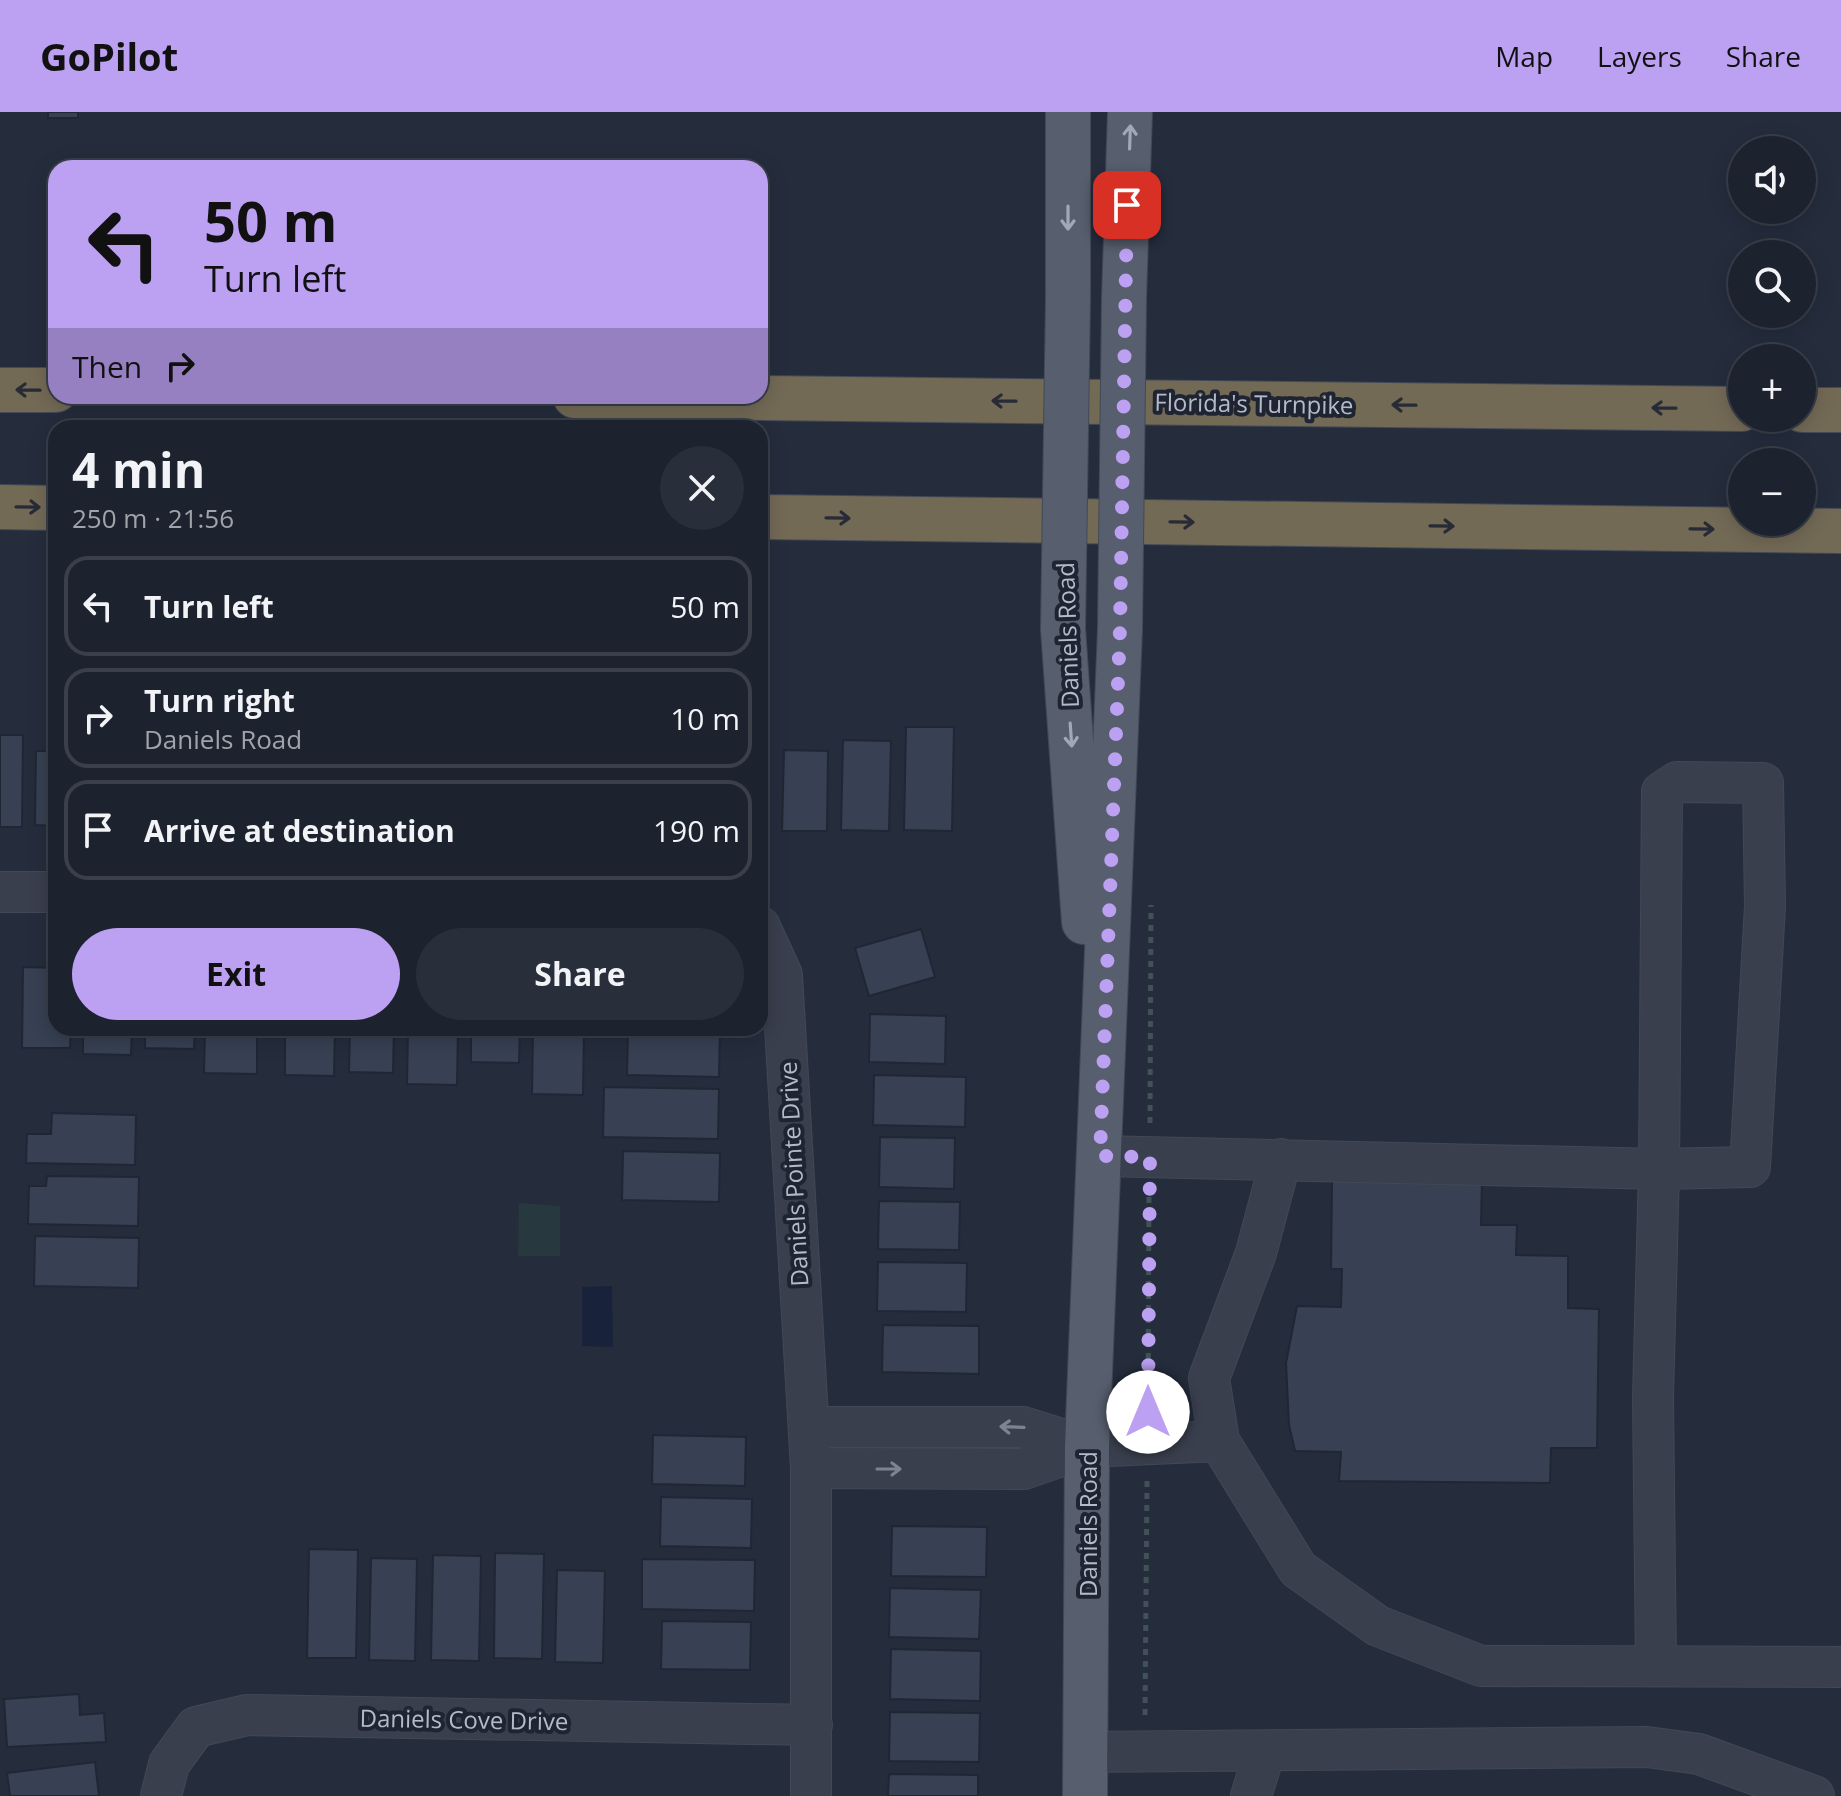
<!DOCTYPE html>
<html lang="en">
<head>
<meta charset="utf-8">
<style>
	:root { --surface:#1c222e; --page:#292f3a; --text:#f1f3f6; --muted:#a0a4aa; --line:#3a3f4a; --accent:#bca0f2 }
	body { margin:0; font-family:"Open Sans",sans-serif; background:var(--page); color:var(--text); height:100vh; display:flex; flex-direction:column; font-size:30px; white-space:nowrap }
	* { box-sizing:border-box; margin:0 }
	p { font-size:26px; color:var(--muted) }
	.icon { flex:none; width:44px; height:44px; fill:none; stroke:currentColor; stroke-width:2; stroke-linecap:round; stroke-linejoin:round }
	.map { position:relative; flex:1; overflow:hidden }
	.details { position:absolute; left:48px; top:308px; width:720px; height:616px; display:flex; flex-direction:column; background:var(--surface); border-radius:24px; box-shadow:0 4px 20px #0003,0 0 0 2px var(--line) }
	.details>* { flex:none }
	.hud { position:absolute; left:48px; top:48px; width:720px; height:244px; border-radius:24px; box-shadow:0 4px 20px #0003,0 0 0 2px var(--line); background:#bca0f2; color:#111; overflow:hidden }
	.buttons { position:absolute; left:1728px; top:24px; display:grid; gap:16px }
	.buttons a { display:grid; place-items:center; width:88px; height:88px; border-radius:50%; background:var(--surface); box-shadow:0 4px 20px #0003,0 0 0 2px var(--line); font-size:40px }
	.pin { position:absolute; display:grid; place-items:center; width:68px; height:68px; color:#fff; margin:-34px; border-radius:16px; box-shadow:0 4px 12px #0006 }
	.me { position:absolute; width:88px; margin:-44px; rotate:0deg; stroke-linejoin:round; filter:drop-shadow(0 0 6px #0008) }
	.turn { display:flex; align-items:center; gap:28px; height:168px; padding:0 24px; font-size:36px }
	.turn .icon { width:104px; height:104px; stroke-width:2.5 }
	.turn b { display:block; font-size:56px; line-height:68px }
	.then { display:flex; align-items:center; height:76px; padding:0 24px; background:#0003; gap:16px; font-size:30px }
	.round { display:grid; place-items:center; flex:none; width:84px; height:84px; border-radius:42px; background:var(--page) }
	.headline { display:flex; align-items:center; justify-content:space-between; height:136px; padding:0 24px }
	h1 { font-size:48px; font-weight:700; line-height:60px }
	.action { display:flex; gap:16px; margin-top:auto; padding:16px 24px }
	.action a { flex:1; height:92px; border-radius:48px; background:var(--accent); color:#111; font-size:32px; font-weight:700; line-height:92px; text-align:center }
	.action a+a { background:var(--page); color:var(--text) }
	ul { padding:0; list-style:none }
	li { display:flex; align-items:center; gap:24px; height:100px; margin:0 16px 12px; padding:0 8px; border:4px solid var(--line); border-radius:24px }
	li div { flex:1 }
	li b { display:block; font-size:30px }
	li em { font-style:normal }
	header { display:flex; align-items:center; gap:48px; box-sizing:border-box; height:112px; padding:0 40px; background:var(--accent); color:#111 }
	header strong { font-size:38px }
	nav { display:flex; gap:44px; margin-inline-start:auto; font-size:28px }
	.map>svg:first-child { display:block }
	.green { fill:#27393e }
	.water { fill:#18233b }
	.building { fill:#374153; stroke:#202634; stroke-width:2 }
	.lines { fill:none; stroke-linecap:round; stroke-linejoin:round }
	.minor-casing { stroke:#424856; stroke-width:42 }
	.major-casing { stroke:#424856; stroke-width:46 }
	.highway-casing { stroke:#444a58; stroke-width:46 }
	.path { stroke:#405256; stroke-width:5; stroke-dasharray:6 6; stroke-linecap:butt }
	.minor { stroke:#393f4d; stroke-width:40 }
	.major { stroke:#575e6d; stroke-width:44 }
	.highway { stroke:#736a56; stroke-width:44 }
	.major-bridge-casing { stroke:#424856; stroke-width:46; stroke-linecap:butt }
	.major-bridge { stroke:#575e6d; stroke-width:44 }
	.oneway { stroke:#a1a8b6 }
	.oneway2 { stroke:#262b36 }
	.oneway3 { stroke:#7d8391 }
	.route { stroke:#bca0f2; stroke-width:14; stroke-dasharray:0 25.2 }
	.labels { text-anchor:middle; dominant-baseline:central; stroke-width:8; stroke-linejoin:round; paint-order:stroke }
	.street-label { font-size:24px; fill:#b4bac8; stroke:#1e2432 }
</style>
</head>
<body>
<header>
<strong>GoPilot</strong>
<nav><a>Map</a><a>Layers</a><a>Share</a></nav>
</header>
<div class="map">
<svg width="1841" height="1684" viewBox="0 0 1841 1684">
	<rect width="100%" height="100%" fill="#252d3d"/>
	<path class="green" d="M 519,1091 L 560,1094 L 560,1144 L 518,1144 Z"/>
	<path class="water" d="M 612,1174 L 613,1235 L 582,1234 L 582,1175 Z"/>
	<path class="building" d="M 48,0 L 78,0 L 78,6 L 48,6 Z
		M 906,615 L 954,615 L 952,719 L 904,718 Z
		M 0,623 L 23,623 L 22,715 L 0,715 Z
		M 843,628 L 891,629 L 889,719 L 841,718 Z
		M 760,633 L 768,633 L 766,725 L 760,725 Z
		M 784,638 L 828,639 L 827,719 L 782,719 Z
		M 36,639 L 56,639 L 56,714 L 35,713 Z
		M 921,817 L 935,865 L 869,884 L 855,836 Z
		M 23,855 L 56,856 L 56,916 L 71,916 L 70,936 L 22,936 Z
		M 870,902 L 946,904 L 945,952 L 869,950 Z
		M 83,916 L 132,916 L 131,943 L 83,942 Z
		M 145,916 L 195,916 L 194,937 L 145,936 Z
		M 205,916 L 257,916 L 257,962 L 204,961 Z
		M 285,916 L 335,916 L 334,964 L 285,963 Z
		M 350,916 L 394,916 L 393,961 L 349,960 Z
		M 408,916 L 458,916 L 457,973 L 407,972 Z
		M 471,916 L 520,916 L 519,951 L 471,950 Z
		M 533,916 L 584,916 L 583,983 L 532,982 Z
		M 628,916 L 720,916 L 719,965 L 627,963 Z
		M 874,963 L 966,965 L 965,1015 L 873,1013 Z
		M 604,975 L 719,977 L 718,1027 L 603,1025 Z
		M 52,1001 L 136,1003 L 135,1053 L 26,1051 L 27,1022 L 51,1022 Z
		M 880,1025 L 955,1026 L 954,1077 L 879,1075 Z
		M 623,1039 L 720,1041 L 719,1090 L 622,1088 Z
		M 47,1064 L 139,1065 L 138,1114 L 28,1112 L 29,1074 L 46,1074 Z
		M 1332,1067 L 1482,1069 L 1481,1113 L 1517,1113 L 1516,1143 L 1568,1144 L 1568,1196 L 1599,1197 L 1597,1336 L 1551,1336 L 1550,1371 L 1339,1369 L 1341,1340 L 1295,1339 L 1289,1313 L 1286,1251 L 1297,1194 L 1341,1195 L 1342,1157 L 1331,1157 Z
		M 879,1089 L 960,1090 L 959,1138 L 878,1137 Z
		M 35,1124 L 139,1126 L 138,1176 L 34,1174 Z
		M 878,1150 L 967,1151 L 966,1200 L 877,1199 Z
		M 883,1213 L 979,1214 L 979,1262 L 882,1260 Z
		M 653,1323 L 746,1325 L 745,1374 L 652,1372 Z
		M 661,1385 L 752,1387 L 751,1436 L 660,1434 Z
		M 892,1414 L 987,1415 L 986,1465 L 891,1464 Z
		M 309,1437 L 358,1438 L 356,1546 L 307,1546 Z
		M 495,1441 L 544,1442 L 542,1547 L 494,1546 Z
		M 433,1443 L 481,1444 L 479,1549 L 431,1548 Z
		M 371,1446 L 417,1447 L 415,1549 L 369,1548 Z
		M 642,1447 L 755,1448 L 754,1499 L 642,1497 Z
		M 557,1458 L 605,1459 L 603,1551 L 555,1550 Z
		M 890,1476 L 981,1478 L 979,1527 L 889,1525 Z
		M 662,1509 L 751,1510 L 750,1558 L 661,1557 Z
		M 891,1537 L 981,1539 L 980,1589 L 890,1587 Z
		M 79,1582 L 80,1603 L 104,1601 L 106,1630 L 7,1635 L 4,1587 Z
		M 890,1600 L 980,1601 L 979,1650 L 889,1649 Z
		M 95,1650 L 99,1684 L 10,1684 L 7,1661 Z
		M 889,1662 L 978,1663 L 978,1684 L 888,1684 Z"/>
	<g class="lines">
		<defs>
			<path id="minor" d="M 1677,670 L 1763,671 L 1765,794 L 1750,1055 L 1659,1057 L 1662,680 Z
				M 0,780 L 56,780
				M 760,815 L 782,863 L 811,1356 L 811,1684
				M 1100,1044 L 1659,1057 L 1653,1286 L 1656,1554
				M 809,1315 L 1023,1315 L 1087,1335
				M 1219,1329 L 1209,1266 L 1256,1141 L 1281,1047
				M 811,1356 L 1024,1357 L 1087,1335 L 1219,1329 L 1298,1457 L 1378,1514 L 1481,1554 L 1841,1555
				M 1086,1640 L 1647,1635 L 1699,1642 L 1814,1684
				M 161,1684 L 169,1652 L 196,1615 L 247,1603 L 812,1613
				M 1251,1684 L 1265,1639"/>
			<path id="major" d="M 1068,0 L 1068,185
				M 1124,187 L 1130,0
				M 1063,517 L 1084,810
				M 1085,1684 L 1087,1335 L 1120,517"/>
			<path id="highway" d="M 0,278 L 56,278
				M 575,284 L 1742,297
				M 1802,298 L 1841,298
				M 0,395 L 56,396
				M 760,405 L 1841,419"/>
		</defs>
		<use href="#minor" class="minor-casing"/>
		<use href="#major" class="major-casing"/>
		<use href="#highway" class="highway-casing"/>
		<path class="path" d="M 1150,1011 L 1151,793
			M 1148,1295 L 1149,1081
			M 1145,1603 L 1147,1369"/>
		<use href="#minor" class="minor"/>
		<use href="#major" class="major"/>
		<use href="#highway" class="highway"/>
		<defs>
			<path id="major-bridge" d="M 1063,517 L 1068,185
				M 1120,517 L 1124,187"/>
		</defs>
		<use href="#major-bridge" class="major-bridge-casing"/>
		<use href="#major-bridge" class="major-bridge"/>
	</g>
	<defs><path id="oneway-shaft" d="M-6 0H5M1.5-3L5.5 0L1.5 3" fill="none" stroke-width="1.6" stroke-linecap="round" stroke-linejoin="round" transform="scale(2)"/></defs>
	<g class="oneway">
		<use href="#oneway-shaft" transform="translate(1130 25) rotate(-88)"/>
		<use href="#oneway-shaft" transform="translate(1068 106) rotate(90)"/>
		<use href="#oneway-shaft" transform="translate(1071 623) rotate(86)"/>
	</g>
	<g class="oneway2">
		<use href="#oneway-shaft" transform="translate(28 278) rotate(-179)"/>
		<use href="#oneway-shaft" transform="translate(1004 289) rotate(-179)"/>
		<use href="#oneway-shaft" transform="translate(1404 293) rotate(-179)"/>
		<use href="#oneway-shaft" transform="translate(1664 296) rotate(-179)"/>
		<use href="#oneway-shaft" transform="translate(28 395) rotate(1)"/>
		<use href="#oneway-shaft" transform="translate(838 406) rotate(1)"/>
		<use href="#oneway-shaft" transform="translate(1182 410) rotate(1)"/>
		<use href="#oneway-shaft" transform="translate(1442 414) rotate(1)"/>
		<use href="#oneway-shaft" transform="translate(1702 417) rotate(1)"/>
	</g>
	<g class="oneway3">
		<use href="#oneway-shaft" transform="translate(1012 1315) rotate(-178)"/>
		<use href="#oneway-shaft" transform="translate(889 1357)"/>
	</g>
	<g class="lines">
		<path class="route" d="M 1127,93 L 1120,517 L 1100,1044 L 1150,1045 L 1148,1300"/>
	</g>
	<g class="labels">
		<g class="street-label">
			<text transform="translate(1254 291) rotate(1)">Florida's Turnpike</text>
			<text transform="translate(1067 523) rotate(-92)">Daniels Road</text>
			<text transform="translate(793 1062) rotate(-93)">Daniels Pointe Drive</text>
			<text transform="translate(1087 1412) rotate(-90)">Daniels Road</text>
			<text transform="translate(464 1607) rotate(1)">Daniels Cove Drive</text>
		</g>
	</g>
</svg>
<div class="buttons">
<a><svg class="icon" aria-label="sound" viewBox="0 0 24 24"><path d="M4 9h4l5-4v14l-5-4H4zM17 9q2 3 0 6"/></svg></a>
<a><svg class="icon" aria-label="search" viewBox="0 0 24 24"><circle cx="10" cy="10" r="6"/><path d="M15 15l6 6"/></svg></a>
<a>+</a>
<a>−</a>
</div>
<div class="pin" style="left:1127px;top:93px;background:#d93025"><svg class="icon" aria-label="arrive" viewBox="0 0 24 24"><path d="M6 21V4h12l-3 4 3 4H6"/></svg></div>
<svg class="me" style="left:1148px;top:1300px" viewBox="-20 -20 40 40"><circle r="19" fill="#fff"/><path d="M0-13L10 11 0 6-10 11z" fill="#bca0f2"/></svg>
<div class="hud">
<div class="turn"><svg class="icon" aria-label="left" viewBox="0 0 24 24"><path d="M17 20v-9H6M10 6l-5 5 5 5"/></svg><div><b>50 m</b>Turn left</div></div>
<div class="then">Then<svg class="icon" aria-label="right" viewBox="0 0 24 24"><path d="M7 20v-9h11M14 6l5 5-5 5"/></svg></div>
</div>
<section class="details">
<div class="headline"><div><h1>4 min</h1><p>250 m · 21:56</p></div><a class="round"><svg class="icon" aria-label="close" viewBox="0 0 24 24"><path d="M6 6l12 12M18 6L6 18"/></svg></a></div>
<ul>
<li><svg class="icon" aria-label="left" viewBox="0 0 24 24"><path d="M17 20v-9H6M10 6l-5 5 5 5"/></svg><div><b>Turn left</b></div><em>50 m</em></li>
<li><svg class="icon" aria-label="right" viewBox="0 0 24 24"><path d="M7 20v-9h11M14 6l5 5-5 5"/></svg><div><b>Turn right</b><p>Daniels Road</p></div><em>10 m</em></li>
<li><svg class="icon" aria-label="arrive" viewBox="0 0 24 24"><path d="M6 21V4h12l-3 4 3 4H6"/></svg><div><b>Arrive at destination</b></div><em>190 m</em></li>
</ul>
<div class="action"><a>Exit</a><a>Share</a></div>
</section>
</div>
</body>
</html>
